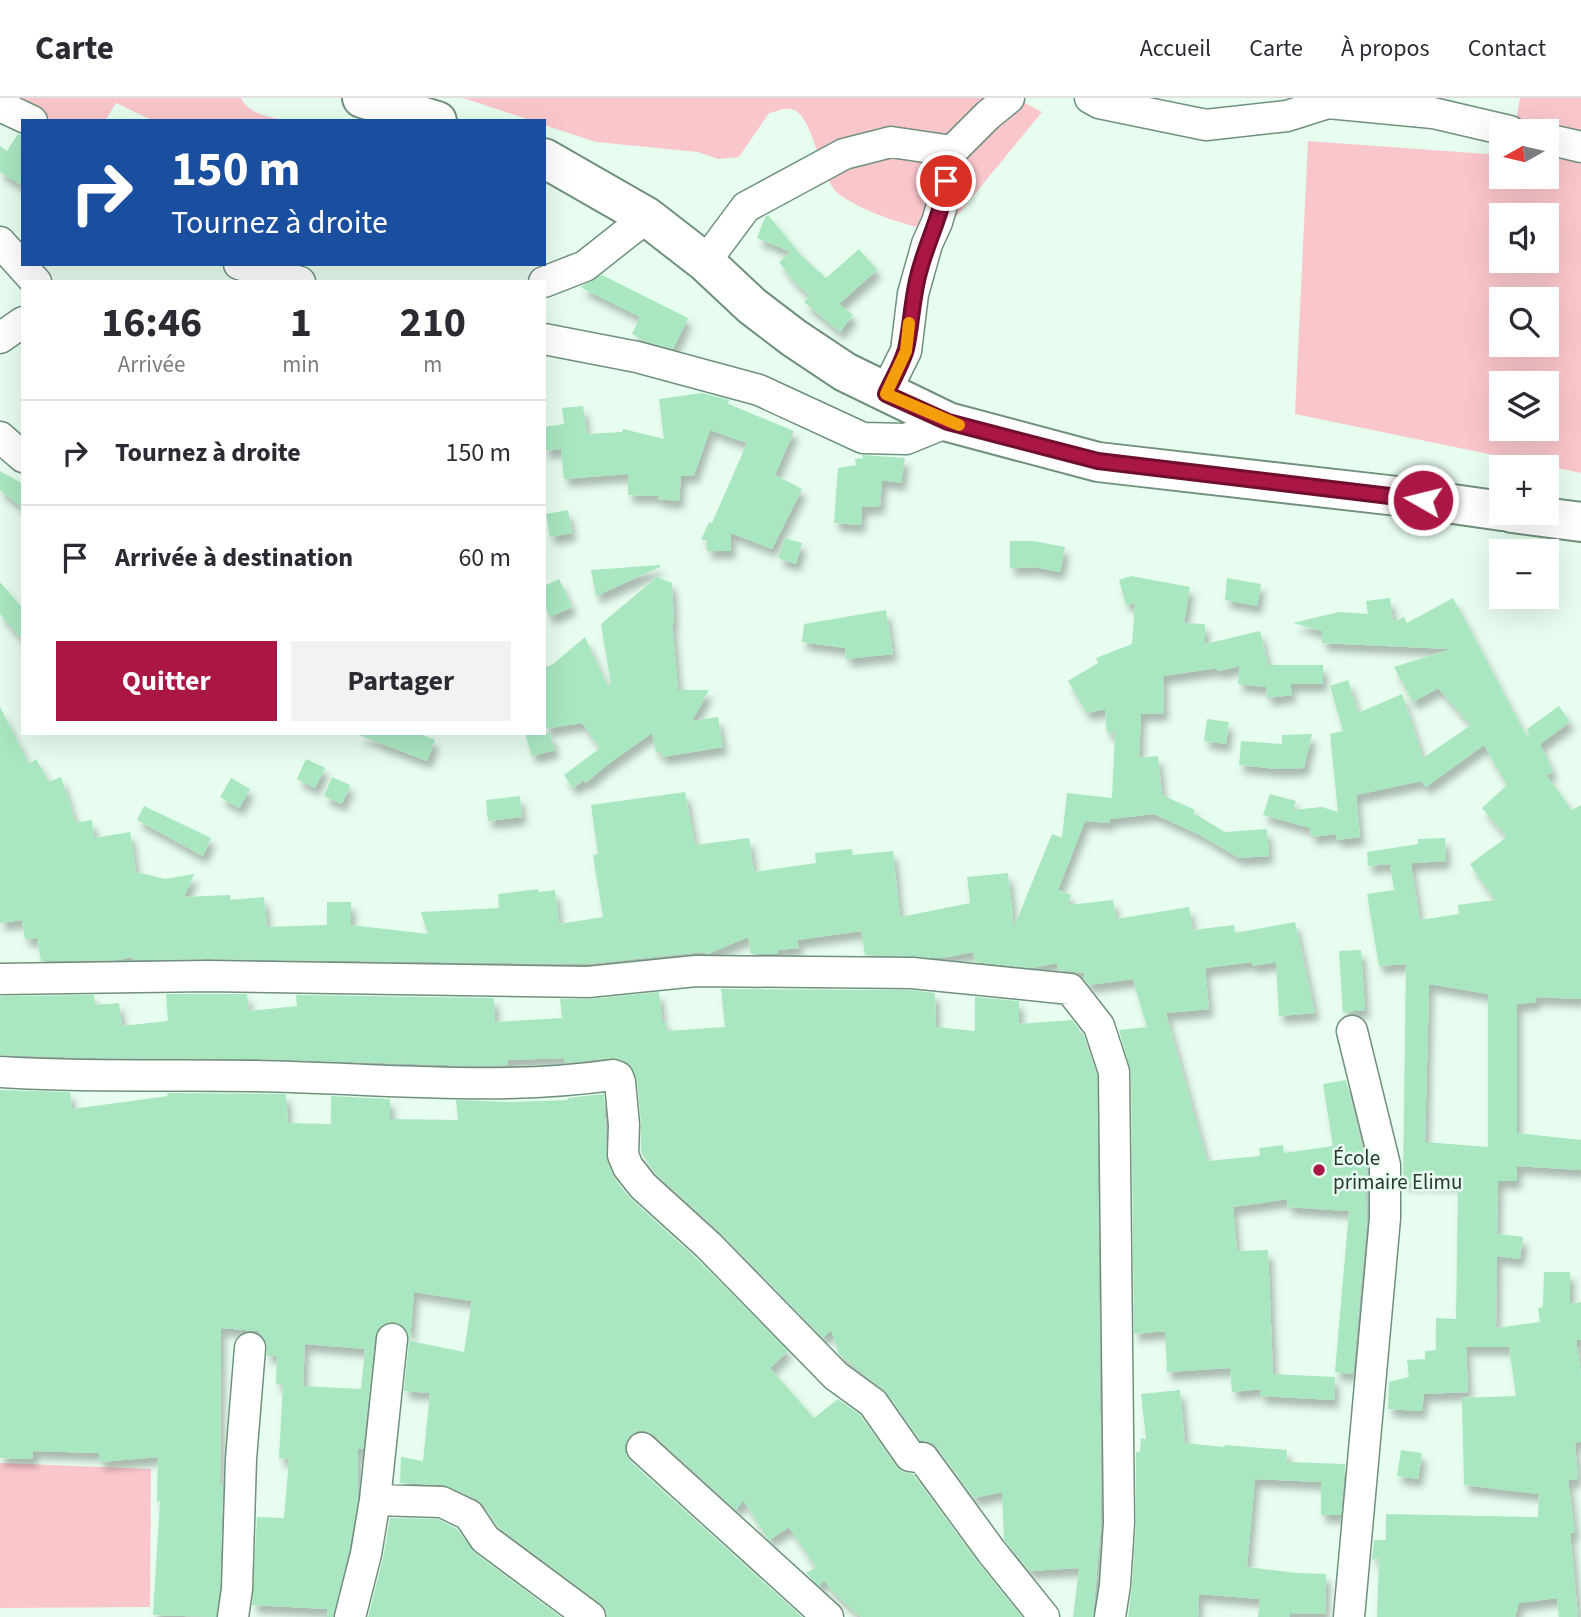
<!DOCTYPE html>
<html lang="fr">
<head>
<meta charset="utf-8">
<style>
	:root { --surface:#fff; --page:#f2f2f3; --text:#2b2b33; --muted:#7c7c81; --line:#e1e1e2; --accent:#ab1745 }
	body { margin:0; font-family:"Source Sans 3",sans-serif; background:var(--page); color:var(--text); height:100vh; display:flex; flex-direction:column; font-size:26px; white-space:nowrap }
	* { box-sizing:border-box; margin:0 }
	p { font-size:23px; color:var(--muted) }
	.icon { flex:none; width:38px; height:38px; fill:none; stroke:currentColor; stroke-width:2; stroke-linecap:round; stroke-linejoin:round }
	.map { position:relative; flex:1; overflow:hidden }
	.side { position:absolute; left:21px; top:182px; width:525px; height:455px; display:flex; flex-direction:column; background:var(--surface); border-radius:0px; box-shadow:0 7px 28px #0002 }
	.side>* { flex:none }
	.guide { position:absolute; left:21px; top:21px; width:525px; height:147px; border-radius:0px; box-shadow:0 7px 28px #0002; background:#1a4fa0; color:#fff; overflow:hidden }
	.needle { width:46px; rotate:262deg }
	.buttons { position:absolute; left:1489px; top:21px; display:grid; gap:14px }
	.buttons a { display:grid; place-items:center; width:70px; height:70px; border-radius:0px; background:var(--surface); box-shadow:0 7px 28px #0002; font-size:35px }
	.pin { position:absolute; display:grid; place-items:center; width:60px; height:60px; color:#fff; margin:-30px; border:4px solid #fff; border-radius:50%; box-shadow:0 2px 7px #0007 }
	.me { position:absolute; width:77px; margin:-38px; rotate:278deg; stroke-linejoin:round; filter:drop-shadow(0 0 5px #0008) }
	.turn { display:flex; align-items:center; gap:24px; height:147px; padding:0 35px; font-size:32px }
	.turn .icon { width:91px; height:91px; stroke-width:2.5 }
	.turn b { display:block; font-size:49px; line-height:60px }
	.eta { display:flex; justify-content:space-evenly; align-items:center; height:119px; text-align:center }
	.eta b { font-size:42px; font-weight:700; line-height:49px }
	.primary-button { display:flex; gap:14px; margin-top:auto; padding:14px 35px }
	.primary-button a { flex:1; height:80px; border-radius:0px; background:var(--accent); color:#fff; font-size:28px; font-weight:700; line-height:80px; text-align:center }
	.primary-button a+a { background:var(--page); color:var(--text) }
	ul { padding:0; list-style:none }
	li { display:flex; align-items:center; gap:21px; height:105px; padding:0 35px; border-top:2px solid var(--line) }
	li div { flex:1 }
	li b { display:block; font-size:26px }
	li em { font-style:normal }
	header { display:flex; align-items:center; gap:42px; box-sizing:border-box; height:98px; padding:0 35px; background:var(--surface); border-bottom:2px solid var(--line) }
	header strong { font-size:33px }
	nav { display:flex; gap:38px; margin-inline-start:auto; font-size:24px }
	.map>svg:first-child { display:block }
	.green { fill:#f9c6cb; fill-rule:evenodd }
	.building { fill:#a8e7c0; fill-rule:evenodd; filter:url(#shadow) }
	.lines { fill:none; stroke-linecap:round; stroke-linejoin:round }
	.street-casing { stroke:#6f917c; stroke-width:33 }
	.primary-casing { stroke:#6f917c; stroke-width:42 }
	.street { stroke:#fff; stroke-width:30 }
	.primary { stroke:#fff; stroke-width:38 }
	.route-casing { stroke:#6f0f2d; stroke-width:18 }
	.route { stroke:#ab1745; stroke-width:12 }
	.slow { stroke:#f59e0b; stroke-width:12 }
	.poi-dot { fill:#ab1745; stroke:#e7fdef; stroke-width:2.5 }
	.labels { text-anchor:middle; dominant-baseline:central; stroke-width:5; stroke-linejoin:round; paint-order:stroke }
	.poi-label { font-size:21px; fill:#29372e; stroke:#e7fdef; text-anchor:start }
</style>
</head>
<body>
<header>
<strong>Carte</strong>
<nav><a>Accueil</a><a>Carte</a><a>À propos</a><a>Contact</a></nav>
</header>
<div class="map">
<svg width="1581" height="1519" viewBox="0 0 1581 1519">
	<defs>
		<filter id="shadow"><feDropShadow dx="4.5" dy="8" stdDeviation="3.5" flood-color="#0004"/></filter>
	</defs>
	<rect width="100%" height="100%" fill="#e7fdef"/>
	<path class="green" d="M 1,0 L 241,0 C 249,17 270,18 286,23 L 154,23 L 116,5 L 105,23 L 55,23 Z
		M 463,0 L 1015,0 L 1042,14 L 942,136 C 907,126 870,118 840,97 C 818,81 814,13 790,11 C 784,10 775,14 769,15 L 739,59 L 718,61 L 698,54 L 596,44 L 544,27 L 544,23 L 533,23 Z
		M 1520,0 L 1581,0 L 1581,375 L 1295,316 L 1308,43 L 1501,57 L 1502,79 L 1547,79 L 1547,33 L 1514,33 ZM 1502,117 L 1547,117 L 1547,163 L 1502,163 ZM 1502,201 L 1547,201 L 1547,247 L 1502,247 ZM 1502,285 L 1547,285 L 1547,331 L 1502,331 Z
		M 0,1365 L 151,1371 L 150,1509 L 0,1510 Z"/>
	<path class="building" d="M 18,36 L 23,38 L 23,88 L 0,74 L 0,48 L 7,53 Z
		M 768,117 L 801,157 L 826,180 L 859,151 L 877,172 L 839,206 L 853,217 L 840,234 L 804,204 L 810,198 L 793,182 L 779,164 L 791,154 L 757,140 L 765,119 Z
		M 602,177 L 688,220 L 673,251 L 647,244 L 632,236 L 640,219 L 580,189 Z
		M 702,295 L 729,302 L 728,306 L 794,333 L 775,377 L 802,391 L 772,451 L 731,435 L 731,453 L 707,453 L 707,442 L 701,442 L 709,424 L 712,425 L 747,345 L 710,332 L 694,377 L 681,378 L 679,403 L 658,401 L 659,398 L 628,397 L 628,376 L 564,381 L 561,351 L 544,353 L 544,329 L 564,326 L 562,310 L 583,308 L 587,336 L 622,334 L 623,331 L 664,341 L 659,301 Z
		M 862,357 L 905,360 L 901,385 L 882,382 L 880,408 L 862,409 L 861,427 L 834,425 L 838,370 L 856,367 L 855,361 L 863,360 Z
		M 0,373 L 23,386 L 23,410 L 0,392 Z
		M 568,412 L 572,435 L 550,439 L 546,416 Z
		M 785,440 L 802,445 L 796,466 L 778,460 Z
		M 1010,443 L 1033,443 L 1065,449 L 1060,474 L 1035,469 L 1010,470 Z
		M 660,467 L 660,469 L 596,498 L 591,472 Z
		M 1131,478 L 1190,489 L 1184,525 L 1205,526 L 1205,546 L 1260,533 L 1268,567 L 1323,567 L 1323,586 L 1290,586 L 1292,597 L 1267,600 L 1266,589 L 1238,586 L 1240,568 L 1218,573 L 1217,570 L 1163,578 L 1164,615 L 1141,616 L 1139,660 L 1158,658 L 1162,697 L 1195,712 L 1193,715 L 1225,734 L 1267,731 L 1269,758 L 1239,760 L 1200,737 L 1154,716 L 1110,721 L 1109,725 L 1085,723 L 1058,792 L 1071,797 L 1068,807 L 1113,802 L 1116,821 L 1189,809 L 1193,832 L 1234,827 L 1235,835 L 1295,824 L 1315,915 L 1279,918 L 1276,864 L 1252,868 L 1252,864 L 1205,870 L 1209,911 L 1166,915 L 1207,1063 L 1260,1058 L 1259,1050 L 1283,1047 L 1284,1055 L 1333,1048 L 1323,986 L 1346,982 L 1360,1040 L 1368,1083 L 1365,1083 L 1367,1121 L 1353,1276 L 1335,1274 L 1349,1113 L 1287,1109 L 1288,1101 L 1233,1109 L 1237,1153 L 1268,1152 L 1273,1276 L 1335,1279 L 1334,1302 L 1260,1298 L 1261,1291 L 1232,1294 L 1230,1270 L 1167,1274 L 1165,1233 L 1134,1236 L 1131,974 L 1119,932 L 1147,929 L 1133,881 L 1089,887 L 1085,882 L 1084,875 L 1058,872 L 1057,865 L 1032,870 L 975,864 L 973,854 L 942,860 L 865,857 L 861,833 L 797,842 L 799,850 L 778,852 L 778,856 L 751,856 L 748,839 L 708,856 L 702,854 L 587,866 L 208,861 L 133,862 L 132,859 L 118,862 L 41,863 L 37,840 L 25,841 L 22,822 L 0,825 L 0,609 L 29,666 L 36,661 L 49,684 L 61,679 L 76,725 L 92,722 L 94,740 L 130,734 L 136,774 L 165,781 L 194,776 L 184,799 L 230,797 L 230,802 L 264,799 L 267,829 L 327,827 L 327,804 L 351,804 L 351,827 L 428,836 L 421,814 L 499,810 L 498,796 L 538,791 L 539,794 L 555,792 L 559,826 L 603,819 L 593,757 L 598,756 L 591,707 L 685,694 L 695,747 L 749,740 L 754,774 L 816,765 L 815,755 L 852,751 L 853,757 L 893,753 L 900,819 L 970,805 L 967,779 L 1008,775 L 1014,829 L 1052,736 L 1062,740 L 1067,695 L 1112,700 L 1115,634 L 1107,635 L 1105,611 L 1087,615 L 1068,583 L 1098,565 L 1096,560 L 1132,546 L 1135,505 L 1126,507 L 1119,482 Z
		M 657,479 L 672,485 L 674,526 L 672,524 L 678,592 L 709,592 L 692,623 L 718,619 L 723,649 L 662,659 L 661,653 L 656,654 L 652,635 L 604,669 L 586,685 L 584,682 L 573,690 L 564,677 L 600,650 L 582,625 L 544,631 L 544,569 L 552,567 L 585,539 L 607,587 L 611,586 L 601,526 Z
		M 1227,480 L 1261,486 L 1257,508 L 1225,502 Z
		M 559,481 L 572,509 L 550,519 L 544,506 L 544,488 Z
		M 0,484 L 23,511 L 23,542 L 0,516 Z
		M 1390,500 L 1393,524 L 1404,519 L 1407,525 L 1453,500 L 1527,639 L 1529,638 L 1527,631 L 1559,608 L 1570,624 L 1540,646 L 1553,674 L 1546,677 L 1572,712 L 1581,707 L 1581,901 L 1536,899 L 1536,904 L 1517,906 L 1517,1035 L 1581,1042 L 1581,1072 L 1517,1068 L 1517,1083 L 1498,1083 L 1497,1136 L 1523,1139 L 1520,1161 L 1497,1158 L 1496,1230 L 1540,1224 L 1538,1210 L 1543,1209 L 1544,1174 L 1570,1174 L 1570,1206 L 1581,1204 L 1581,1242 L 1576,1242 L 1581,1277 L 1581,1343 L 1575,1345 L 1578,1381 L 1568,1382 L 1575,1435 L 1570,1435 L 1578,1519 L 1559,1519 L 1557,1500 L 1519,1505 L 1515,1519 L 1377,1519 L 1379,1460 L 1372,1462 L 1374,1442 L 1386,1442 L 1386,1416 L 1538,1419 L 1539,1396 L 1464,1387 L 1462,1300 L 1516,1298 L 1509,1249 L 1466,1249 L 1468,1294 L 1424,1296 L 1422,1313 L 1388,1311 L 1389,1284 L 1409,1279 L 1407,1262 L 1425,1261 L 1425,1253 L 1436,1252 L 1436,1220 L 1456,1221 L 1458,1085 L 1403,1084 L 1406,866 L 1379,868 L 1367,796 L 1394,792 L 1390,766 L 1368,768 L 1367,754 L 1418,746 L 1418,741 L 1445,740 L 1446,763 L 1413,765 L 1411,767 L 1420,822 L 1459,816 L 1458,807 L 1495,802 L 1470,766 L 1507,739 L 1482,710 L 1507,687 L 1484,647 L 1426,689 L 1421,683 L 1356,697 L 1360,739 L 1337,742 L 1336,736 L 1311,739 L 1310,730 L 1263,717 L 1270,696 L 1296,703 L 1293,712 L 1322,709 L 1338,714 L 1330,636 L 1343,633 L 1330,588 L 1348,582 L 1358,615 L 1402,596 L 1423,660 L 1471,627 L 1438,590 L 1413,604 L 1394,569 L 1451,551 L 1322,545 L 1322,533 L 1293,525 L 1339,514 L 1368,516 L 1366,503 ZM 1429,886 L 1488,896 L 1488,1049 L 1425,1044 Z
		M 886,512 L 893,556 L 846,561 L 845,550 L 802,544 L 804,526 Z
		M 1207,621 L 1229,624 L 1226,646 L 1204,643 Z
		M 359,635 L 418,635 L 435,642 L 427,663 L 359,637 Z
		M 525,635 L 550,635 L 555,652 L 532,658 Z
		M 1312,636 L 1304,670 L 1277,671 L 1239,667 L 1241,643 L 1282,646 L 1282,637 Z
		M 306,661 L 325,670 L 315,690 L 297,681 Z
		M 332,679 L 350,687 L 342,706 L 324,698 Z
		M 231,680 L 250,691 L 239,710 L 220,699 Z
		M 520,698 L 522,719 L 488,723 L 486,702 Z
		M 144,708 L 211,740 L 203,758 L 137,722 Z
		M 1361,852 L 1365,912 L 1343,914 L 1339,853 Z
		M 721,891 L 911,892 L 935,895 L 936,929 L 975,933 L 975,899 L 1019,903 L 1019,926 L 1072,922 L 1079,930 L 1079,936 L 1083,936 L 1097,977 L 1101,1425 L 1093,1519 L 1073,1519 L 1079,1470 L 1030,1473 L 1004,1442 L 1002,1394 L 974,1400 L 937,1349 L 932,1345 L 920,1342 L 887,1295 L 839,1256 L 831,1232 L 823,1240 L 720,1134 L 656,1076 L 641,1054 L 641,1025 L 637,982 L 631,967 L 625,963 L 611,960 L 565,965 L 564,960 L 507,962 L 508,967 L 479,968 L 256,961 L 96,960 L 0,957 L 0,899 L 3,898 L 94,897 L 95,907 L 119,905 L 122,928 L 168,923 L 166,896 L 247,896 L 249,913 L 297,908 L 296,897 L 494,900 L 495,924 L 562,920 L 560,901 L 590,901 L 659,894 L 662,924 L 666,924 L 667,933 L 725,929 Z
		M 0,992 L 70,994 L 72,1011 L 168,998 L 167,995 L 286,996 L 288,1025 L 331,1026 L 331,998 L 390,1001 L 390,1021 L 458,1022 L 456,1002 L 510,1004 L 568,1002 L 567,1000 L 604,996 L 607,1063 L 614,1080 L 629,1099 L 696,1160 L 788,1253 L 770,1270 L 814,1320 L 838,1301 L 860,1317 L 896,1368 L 901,1373 L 913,1376 L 977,1463 L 1022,1519 L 861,1519 L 831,1492 L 824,1482 L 819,1488 L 806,1475 L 816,1469 L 789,1429 L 769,1442 L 743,1402 L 736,1412 L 654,1337 L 645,1333 L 637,1333 L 630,1338 L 625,1346 L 625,1355 L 630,1363 L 802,1519 L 607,1519 L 606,1511 L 600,1505 L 498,1429 L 484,1407 L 477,1401 L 443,1387 L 400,1385 L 401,1359 L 423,1363 L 430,1295 L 404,1293 L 409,1243 L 408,1235 L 402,1227 L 393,1224 L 386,1225 L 378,1230 L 375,1239 L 363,1351 L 358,1351 L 358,1400 L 349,1452 L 333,1519 L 327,1519 L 328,1511 L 252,1507 L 257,1419 L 284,1420 L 289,1361 L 279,1360 L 283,1286 L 276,1286 L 277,1258 L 267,1258 L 266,1243 L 258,1233 L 221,1230 L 220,1386 L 223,1386 L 220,1489 L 216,1519 L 153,1517 L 160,1403 L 157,1403 L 158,1359 L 100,1364 L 99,1355 L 33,1353 L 33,1361 L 0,1360 ZM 414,1194 L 472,1203 L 464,1254 L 410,1243 ZM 305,1246 L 365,1251 L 361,1291 L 303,1288 Z
		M 1180,1292 L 1185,1345 L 1224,1349 L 1225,1347 L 1287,1352 L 1286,1364 L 1345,1366 L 1341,1417 L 1321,1417 L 1321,1384 L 1255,1381 L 1247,1469 L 1297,1475 L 1326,1476 L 1325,1516 L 1290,1515 L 1289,1519 L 1258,1519 L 1260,1501 L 1199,1496 L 1198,1519 L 1128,1519 L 1132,1488 L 1136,1426 L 1136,1354 L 1140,1354 L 1141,1340 L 1146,1341 L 1141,1296 Z
		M 1401,1352 L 1422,1355 L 1418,1381 L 1397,1378 Z
		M 390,1420 L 438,1421 L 457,1431 L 475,1455 L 561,1519 L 368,1519 L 383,1460 Z"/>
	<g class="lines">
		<defs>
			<path id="street" d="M 1090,0 L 1099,5 L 1206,27 L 1287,18 L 1328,5 L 1433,15 L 1510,33
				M 0,8 L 32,23
				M 1547,41 L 1581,49
				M 0,144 L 36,184
				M 705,164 L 746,109 L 844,56 L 891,44 L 952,53
				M 239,166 L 300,184
				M 544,184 L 585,168 L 647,119
				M 0,240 L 23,224
				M 544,241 L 637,259 L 759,292 L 863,340 L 906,341 L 948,324
				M 885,295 L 906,253 L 913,196 L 927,146 L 937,124 L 945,97 L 948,68 L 952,53 L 988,17 L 1009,0
				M 0,339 L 23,359
				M 0,881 L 208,878 L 588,884 L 696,873 L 912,875 L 1070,891 L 1099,928 L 1114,974 L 1119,1425 L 1115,1487 L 1110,1519
				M 0,974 C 85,980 171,976 256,978 C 375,980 494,994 613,977 L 618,979 L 620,984 L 624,1027 L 623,1057 L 628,1069 L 643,1088 L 708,1147 L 836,1278 L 873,1305 L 910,1358 L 923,1360 L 991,1453 L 1044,1519
				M 642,1350 L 828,1519
				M 375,1402 L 442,1404 L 469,1417 L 485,1441 L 590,1519
				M 233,1519 L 237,1491 L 241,1361 L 250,1250
				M 350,1519 L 366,1456 L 375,1402 L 392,1241
				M 1349,1519 L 1385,1120 L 1385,1067 L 1352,933"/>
			<path id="primary" d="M 362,0 L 437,23
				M 544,60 L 647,119 L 705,164 L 752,208 L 794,240 L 845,274 L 948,324 L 1098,364 L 1397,398 L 1502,413
				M 1512,415 L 1581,424"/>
		</defs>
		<use href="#street" class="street-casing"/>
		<use href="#primary" class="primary-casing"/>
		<use href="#street" class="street"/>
		<use href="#primary" class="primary"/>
	</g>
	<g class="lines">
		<defs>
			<path id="route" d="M 946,83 C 943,114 928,141 920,171 C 912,197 912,224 906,251 C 902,266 892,282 886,296 L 948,324 L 1098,363 L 1423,402"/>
		</defs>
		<use href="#route" class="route-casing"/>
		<use href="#route" class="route"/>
		<path class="slow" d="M 909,225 L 906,253 L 886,296 L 959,327"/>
	</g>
	<circle class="poi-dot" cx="1319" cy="1072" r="7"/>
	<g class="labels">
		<g class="poi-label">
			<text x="1333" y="1060">École<tspan x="1333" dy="24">primaire Elimu</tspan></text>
		</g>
	</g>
</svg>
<div class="buttons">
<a><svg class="needle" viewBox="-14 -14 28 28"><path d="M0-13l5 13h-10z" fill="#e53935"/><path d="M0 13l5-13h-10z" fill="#7c7c81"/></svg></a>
<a><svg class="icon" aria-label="sound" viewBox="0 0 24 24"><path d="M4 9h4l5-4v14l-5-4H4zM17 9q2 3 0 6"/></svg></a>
<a><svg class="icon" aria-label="search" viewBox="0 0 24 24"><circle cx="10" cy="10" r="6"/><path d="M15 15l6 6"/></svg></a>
<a><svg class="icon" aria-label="layers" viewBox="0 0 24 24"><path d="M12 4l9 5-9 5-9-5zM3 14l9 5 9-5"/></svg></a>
<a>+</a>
<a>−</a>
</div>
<div class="pin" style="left:946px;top:83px;background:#d93025"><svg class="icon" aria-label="arrive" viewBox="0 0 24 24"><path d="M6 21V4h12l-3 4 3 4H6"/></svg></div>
<svg class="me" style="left:1423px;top:402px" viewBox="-20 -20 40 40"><circle r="17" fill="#ab1745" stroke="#fff" stroke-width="3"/><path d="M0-11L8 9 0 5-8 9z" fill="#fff"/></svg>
<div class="guide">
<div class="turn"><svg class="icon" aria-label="right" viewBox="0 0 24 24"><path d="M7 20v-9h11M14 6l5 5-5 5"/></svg><div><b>150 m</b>Tournez à droite</div></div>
</div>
<section class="side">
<div class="eta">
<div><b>16:46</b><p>Arrivée</p></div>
<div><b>1</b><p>min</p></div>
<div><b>210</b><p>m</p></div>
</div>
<ul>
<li><svg class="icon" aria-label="right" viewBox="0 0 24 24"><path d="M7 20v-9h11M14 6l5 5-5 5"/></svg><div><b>Tournez à droite</b></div><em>150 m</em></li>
<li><svg class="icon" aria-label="arrive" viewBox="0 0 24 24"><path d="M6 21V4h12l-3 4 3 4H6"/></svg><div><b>Arrivée à destination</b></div><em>60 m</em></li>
</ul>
<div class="primary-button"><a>Quitter</a><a>Partager</a></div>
</section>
</div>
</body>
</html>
